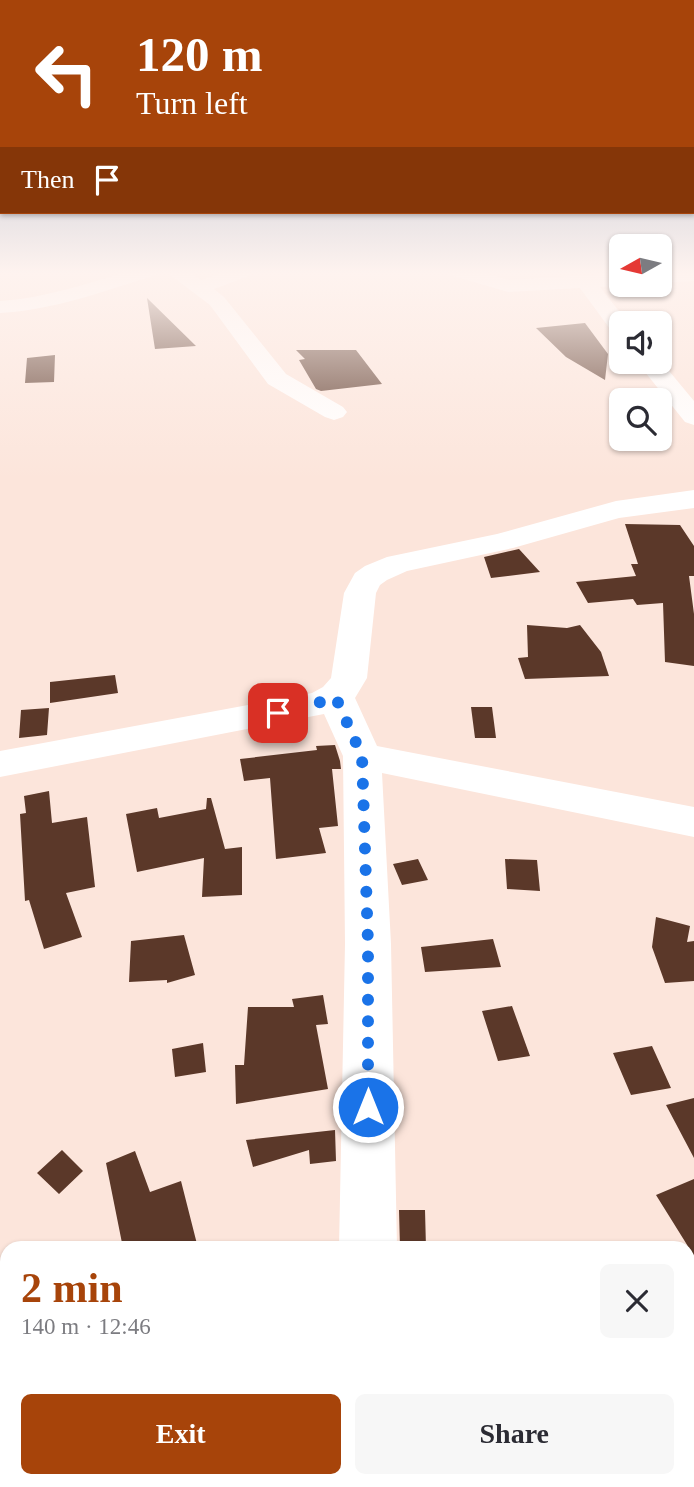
<!DOCTYPE html>
<html lang="en">
<head>
<meta charset="utf-8">
<style>
	:root { --surface:#fff; --page:#f7f7f7; --text:#2b2b33; --muted:#7c7c81; --accent:#a7440a }
	body { margin:0; font-family:"Times New Roman",serif; background:var(--page); color:var(--text); height:100vh; display:flex; flex-direction:column; font-size:26px; white-space:nowrap }
	* { box-sizing:border-box; margin:0 }
	p { font-size:23px; color:var(--muted) }
	.icon { flex:none; width:38px; height:38px; fill:none; stroke:currentColor; stroke-width:2; stroke-linecap:round; stroke-linejoin:round }
	.map { position:relative; flex:1; overflow:hidden }
	.details { position:absolute; left:0px; top:1241px; width:695px; height:247px; display:flex; flex-direction:column; background:var(--surface); border-radius:21px 21px 0 0; box-shadow:0 2px 5px #0004 }
	.details>* { flex:none }
	.top-card { position:absolute; left:0px; top:0px; width:695px; height:214px; box-shadow:0 2px 5px #0004; background:#a7440a; color:#fff; overflow:hidden }
	.needle { width:46px; rotate:262deg }
	.buttons { position:absolute; left:609px; top:234px; display:grid; gap:14px }
	.buttons a { display:grid; place-items:center; width:63px; height:63px; border-radius:10px; background:var(--surface); box-shadow:0 2px 5px #0004; font-size:35px }
	.pin { position:absolute; display:grid; place-items:center; width:60px; height:60px; color:#fff; margin:-30px; border-radius:14px; box-shadow:0 4px 10px #0006 }
	.me { position:absolute; width:77px; margin:-38px; rotate:0deg; stroke-linejoin:round; filter:drop-shadow(0 0 5px #0008) }
	.turn { display:flex; align-items:center; gap:24px; height:147px; padding:0 21px; font-size:32px }
	.turn .icon { width:91px; height:91px; stroke-width:2.5 }
	.turn b { display:block; font-size:49px; line-height:60px }
	.then { display:flex; align-items:center; height:66px; padding:0 21px; background:#0003; gap:14px; font-size:26px }
	.round { display:grid; place-items:center; flex:none; width:74px; height:74px; border-radius:10px; background:var(--page) }
	.head { display:flex; align-items:center; justify-content:space-between; height:119px; padding:0 21px }
	h1 { font-size:42px; font-weight:800; line-height:52px; color:var(--accent) }
	.button { display:flex; gap:14px; margin-top:auto; padding:14px 21px }
	.button a { flex:1; height:80px; border-radius:10px; background:var(--accent); color:#fff; font-size:28px; font-weight:800; line-height:80px; text-align:center }
	.button a+a { background:var(--page); color:var(--text) }
	.map>svg:first-child { display:block }
	.building { fill:#5b3829 }
	.lines { fill:none; stroke-linecap:round; stroke-linejoin:round }
	.minor { fill:#fff; fill-rule:evenodd }
	.route { stroke:#1a73e8; stroke-width:12; stroke-dasharray:0 21.6 }
</style>
</head>
<body>
<div class="map">
<svg width="694" height="1487" viewBox="0 0 694 1487">
	<rect width="100%" height="100%" fill="#fce5db"/>
	<path class="building" d="M 147,298 L 196,346 L 155,349 Z
		M 585,323 L 608,354 L 605,380 L 566,357 L 536,328 Z
		M 296,350 L 356,350 L 382,384 L 321,391 L 316,389 L 299,360 L 305,359 Z
		M 55,355 L 54,382 L 25,383 L 27,358 Z
		M 625,524 L 680,525 L 694,546 L 694,576 L 689,576 L 694,614 L 694,666 L 665,662 L 663,603 L 637,605 L 633,599 L 588,603 L 576,582 L 636,576 L 631,564 L 638,564 Z
		M 519,549 L 540,572 L 491,578 L 484,557 Z
		M 527,625 L 567,628 L 580,625 L 601,652 L 609,676 L 525,679 L 518,658 L 528,657 Z
		M 115,675 L 118,693 L 50,703 L 50,682 Z
		M 471,707 L 492,707 L 496,738 L 475,738 Z
		M 49,708 L 47,735 L 19,738 L 21,710 Z
		M 335,745 L 340,761 L 341,769 L 332,769 L 338,826 L 319,828 L 326,853 L 276,859 L 270,778 L 244,781 L 240,759 L 317,750 L 316,746 Z
		M 49,791 L 52,823 L 87,817 L 95,887 L 66,893 L 82,937 L 44,949 L 29,900 L 25,901 L 20,814 L 26,813 L 24,796 Z
		M 207,798 L 211,798 L 225,849 L 242,847 L 242,895 L 202,897 L 204,858 L 137,872 L 126,814 L 157,808 L 159,818 L 206,809 Z
		M 418,859 L 428,880 L 402,885 L 393,864 Z
		M 505,859 L 537,860 L 540,891 L 507,889 Z
		M 656,917 L 690,926 L 687,942 L 694,941 L 694,981 L 665,983 L 652,947 Z
		M 184,935 L 195,975 L 167,983 L 167,980 L 129,982 L 131,941 Z
		M 493,939 L 501,967 L 425,972 L 421,947 Z
		M 323,995 L 328,1024 L 316,1025 L 328,1089 L 236,1104 L 235,1065 L 244,1065 L 248,1007 L 294,1007 L 292,999 Z
		M 512,1006 L 530,1056 L 498,1061 L 482,1011 Z
		M 203,1043 L 206,1072 L 175,1077 L 172,1049 Z
		M 652,1046 L 671,1088 L 631,1095 L 613,1053 Z
		M 694,1098 L 694,1158 L 666,1105 Z
		M 335,1130 L 336,1161 L 310,1164 L 309,1150 L 253,1167 L 246,1140 Z
		M 62,1150 L 83,1171 L 59,1194 L 37,1173 Z
		M 135,1151 L 150,1192 L 181,1181 L 198,1248 L 123,1248 L 106,1163 Z
		M 694,1179 L 694,1256 L 656,1195 Z
		M 399,1210 L 425,1210 L 426,1248 L 400,1248 Z"/>
	<g class="lines">
		<path class="minor" d="M 129,271 L 159,271 L 156,275 C 104,291 54,310 0,313 L 0,301 C 45,298 86,284 129,271 Z
			M 165,271 L 188,271 L 201,280 L 227,271 L 254,271 L 251,275 L 214,289 L 224,297 L 286,374 L 343,407 L 347,412 L 343,417 L 334,420 L 325,417 L 268,384 L 210,305 Z
			M 447,271 L 477,271 L 509,280 L 621,273 L 621,285 L 600,287 L 629,324 L 621,324 L 621,335 L 613,333 L 580,288 L 508,292 L 450,275 Z
			M 660,271 L 694,271 L 694,281 L 660,283 Z
			M 660,360 L 694,401 L 694,425 L 685,422 L 637,362 L 660,362 Z
			M 694,490 L 694,508 L 619,518 L 513,548 L 407,571 L 387,580 L 380,585 L 376,593 L 367,678 L 355,698 L 377,746 L 694,807 L 694,837 L 382,773 L 391,944 L 397,1248 L 339,1248 L 345,944 L 343,756 L 324,714 L 0,777 L 0,751 L 312,693 L 323,687 L 331,678 L 344,593 L 355,573 L 365,566 L 387,557 L 497,534 L 616,501 Z
			M 333,1480 L 401,1480 L 401,1487 L 333,1487 Z"/>
	</g>
	<linearGradient id="sky" x2="0" y2="1"><stop stop-color="#99a9c1"/><stop offset="0.57" stop-color="#fef3ef"/><stop offset="1" stop-color="#fef3ef" stop-opacity="0"/></linearGradient>
	<rect width="694" height="479" fill="url(#sky)"/>
	<g class="lines">
		<path class="route" d="M 278,713 L 336,698 L 362,756 L 368,944 L 368,1107"/>
	</g>
</svg>
<div class="buttons">
<a><svg class="needle" viewBox="-14 -14 28 28"><path d="M0-13l5 13h-10z" fill="#e53935"/><path d="M0 13l5-13h-10z" fill="#7c7c81"/></svg></a>
<a><svg class="icon" aria-label="sound" viewBox="0 0 24 24"><path d="M4 9h4l5-4v14l-5-4H4zM17 9q2 3 0 6"/></svg></a>
<a><svg class="icon" aria-label="search" viewBox="0 0 24 24"><circle cx="10" cy="10" r="6"/><path d="M15 15l6 6"/></svg></a>
</div>
<div class="pin" style="left:278px;top:713px;background:#d93025"><svg class="icon" aria-label="arrive" viewBox="0 0 24 24"><path d="M6 21V4h12l-3 4 3 4H6"/></svg></div>
<svg class="me" style="left:368px;top:1107px" viewBox="-20 -20 40 40"><circle r="17" fill="#1a73e8" stroke="#fff" stroke-width="3"/><path d="M0-11L8 9 0 5-8 9z" fill="#fff"/></svg>
<div class="top-card">
<div class="turn"><svg class="icon" aria-label="left" viewBox="0 0 24 24"><path d="M17 20v-9H6M10 6l-5 5 5 5"/></svg><div><b>120 m</b>Turn left</div></div>
<div class="then">Then<svg class="icon" aria-label="arrive" viewBox="0 0 24 24"><path d="M6 21V4h12l-3 4 3 4H6"/></svg></div>
</div>
<section class="details">
<div class="head"><div><h1>2 min</h1><p>140 m · 12:46</p></div><a class="round"><svg class="icon" aria-label="close" viewBox="0 0 24 24"><path d="M6 6l12 12M18 6L6 18"/></svg></a></div>
<div class="button"><a>Exit</a><a>Share</a></div>
</section>
</div>
</body>
</html>
